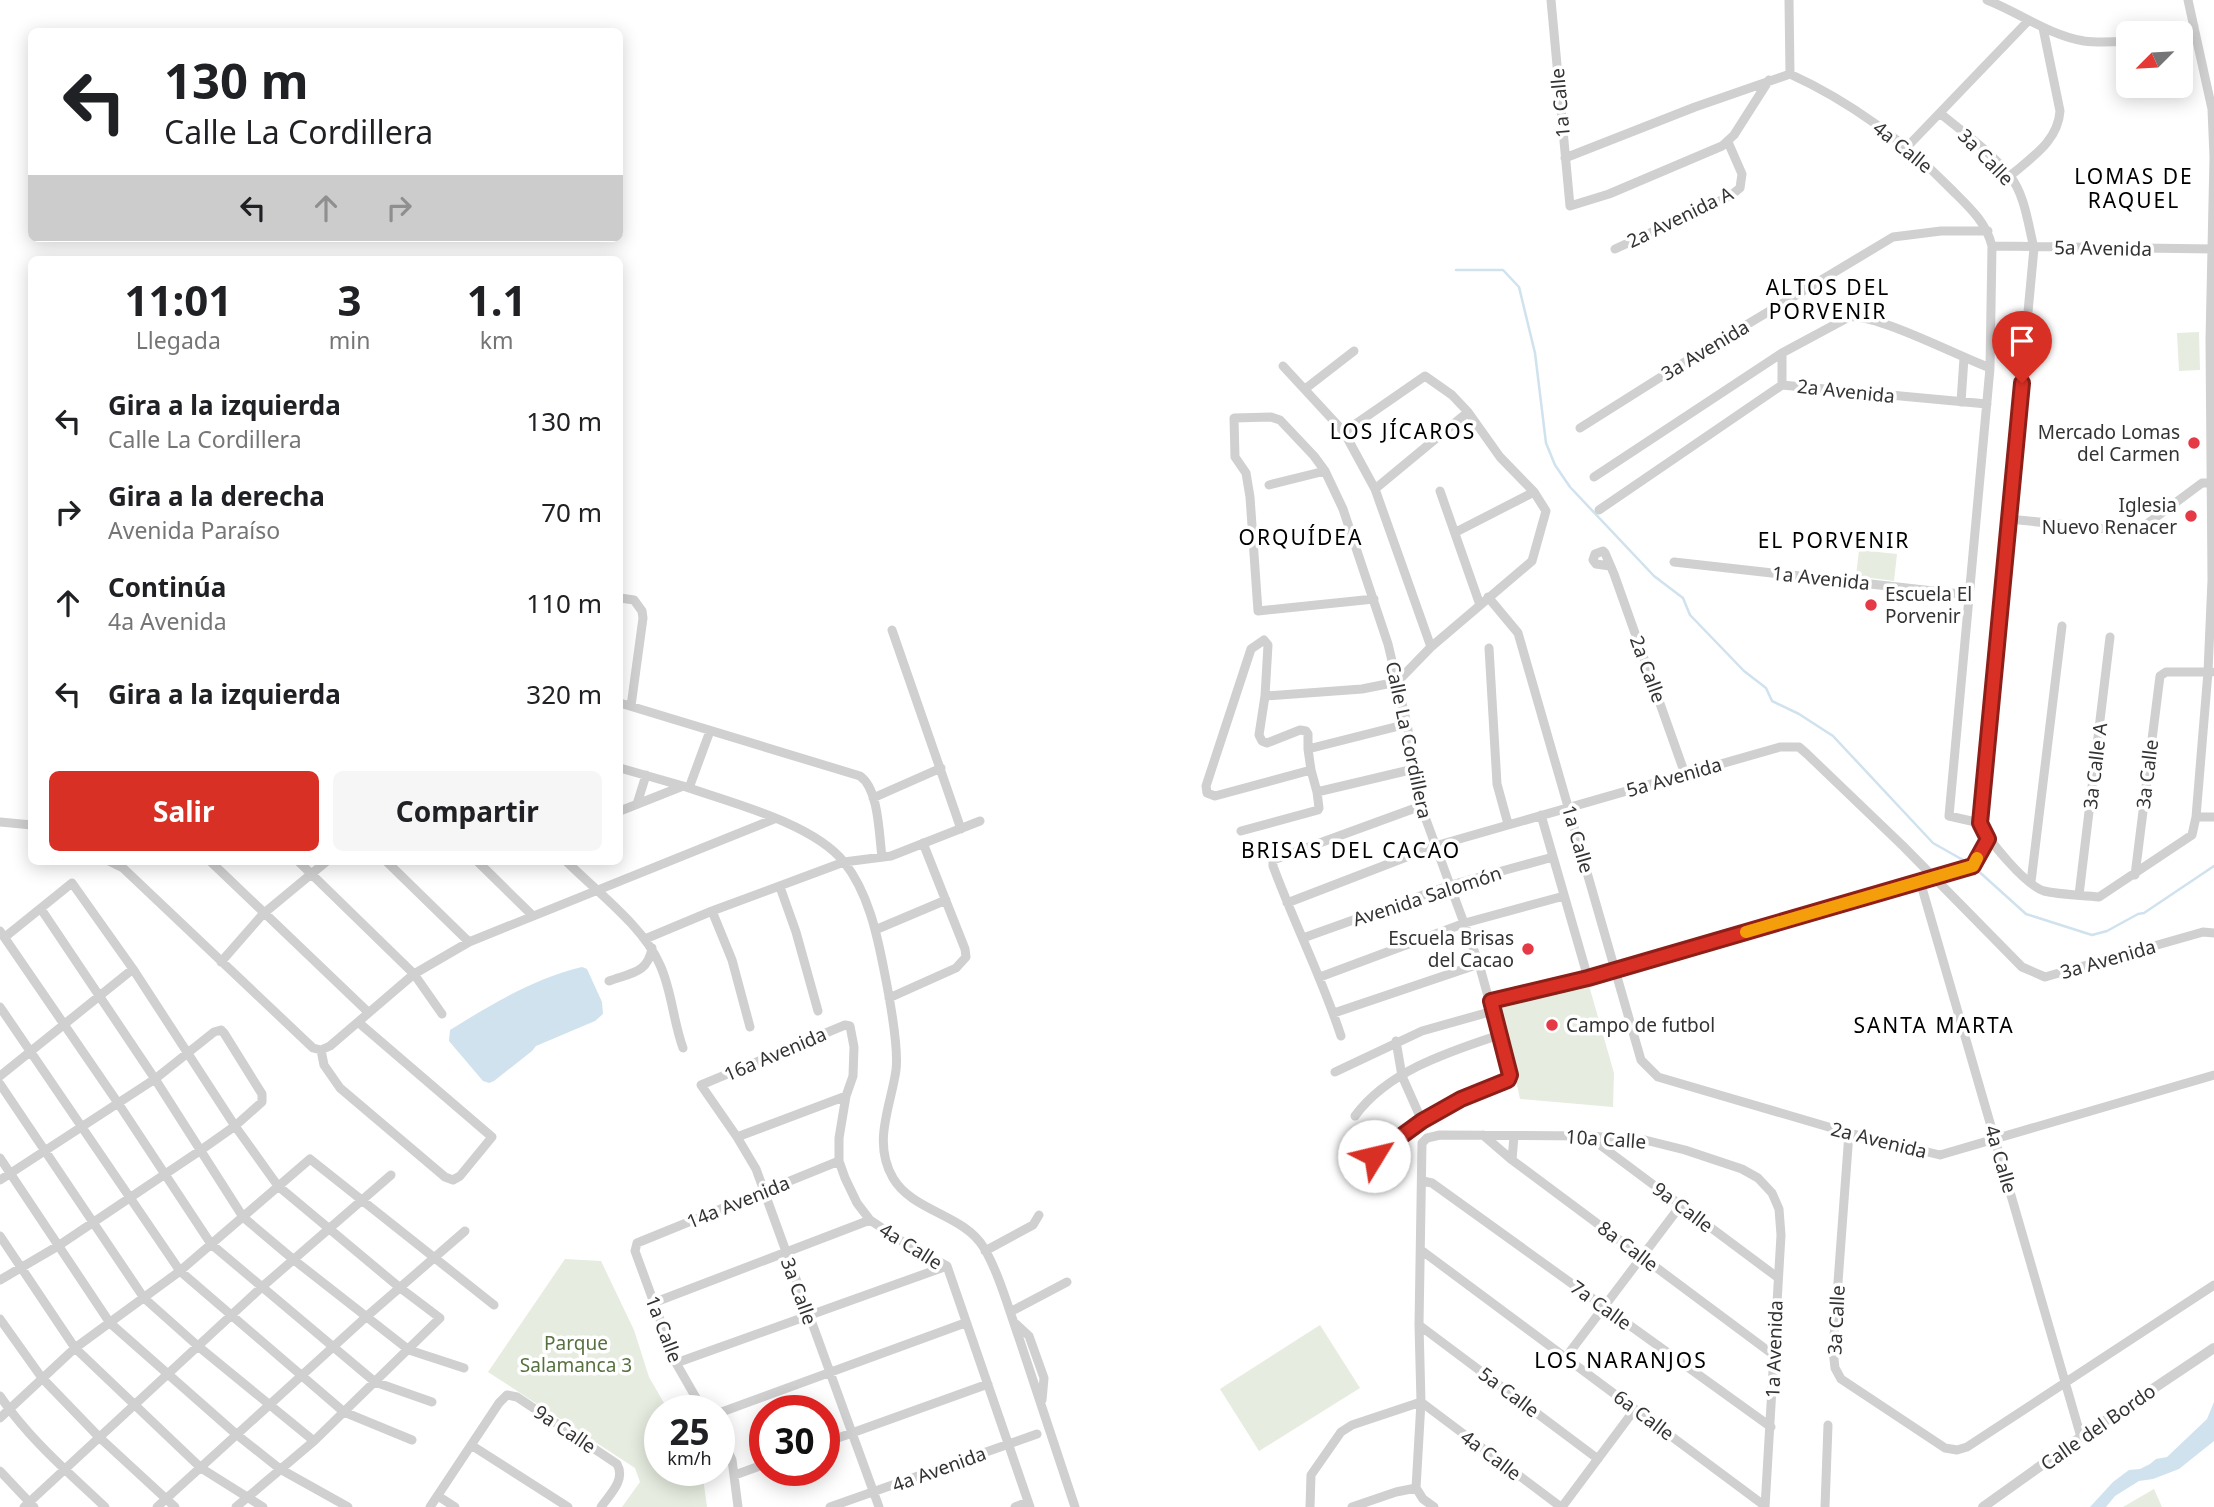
<!DOCTYPE html>
<html lang="es">
<head>
<meta charset="utf-8">
<style>
	:root { --surface:#fff; --page:#f6f6f6; --text:#202124; --muted:#757577; --accent:#d93025 }
	body { margin:0; font-family:"Noto Sans",sans-serif; background:var(--page); color:var(--text); height:100vh; display:flex; flex-direction:column; font-size:26px; white-space:nowrap }
	* { box-sizing:border-box; margin:0 }
	p { font-size:23px; color:var(--muted) }
	.icon { flex:none; width:38px; height:38px; fill:none; stroke:currentColor; stroke-width:2; stroke-linecap:round; stroke-linejoin:round }
	.map { position:relative; flex:1; overflow:hidden }
	.sheet { position:absolute; left:28px; top:256px; width:595px; height:609px; display:flex; flex-direction:column; background:var(--surface); border-radius:10px; box-shadow:0 4px 18px #0003 }
	.sheet>* { flex:none }
	.hud { position:absolute; left:28px; top:28px; width:595px; height:214px; border-radius:10px; box-shadow:0 4px 18px #0003; background:#fff; color:var(--text); overflow:hidden }
	.needle { width:46px; rotate:246deg }
	.controls { position:absolute; left:2116px; top:21px; display:grid; gap:14px }
	.controls a { display:grid; place-items:center; width:77px; height:77px; border-radius:10px; background:var(--surface); box-shadow:0 4px 18px #0003; font-size:35px }
	.speed { position:absolute; left:644px; top:1395px; display:flex; gap:14px; font-size:35px; font-weight:700; text-align:center }
	.speed>* { display:grid; place-content:center; width:91px; height:91px; border-radius:50%; background:var(--surface); box-shadow:0 4px 18px #0003; line-height:1 }
	.speed small { font-size:18px; font-weight:400 }
	.speed .limit { border:10px solid #d22; background:#fff; color:#111 }
	.pin { position:absolute; display:grid; place-items:center; width:60px; height:60px; color:#fff; margin:-72px -30px; border-radius:50% 50% 50% 0; rotate:-45deg; box-shadow:0 0 7px #0007 }
	.pin .icon { rotate:45deg }
	.me { position:absolute; width:77px; margin:-38px; rotate:54deg; stroke-linejoin:round; filter:drop-shadow(0 0 5px #0008) }
	.turn { display:flex; align-items:center; gap:24px; height:147px; padding:0 21px; font-size:32px }
	.turn .icon { width:91px; height:91px; stroke-width:2.5 }
	.turn b { display:block; font-size:49px; line-height:60px }
	.lanes { display:flex; align-items:center; height:66px; padding:0 21px; background:#0003; justify-content:center; gap:35px; direction:ltr }
	.lanes .off { opacity:.35 }
	.eta { display:flex; justify-content:space-evenly; align-items:center; height:119px; text-align:center }
	.eta b { font-size:42px; font-weight:700; line-height:49px }
	.button { display:flex; gap:14px; margin-top:auto; padding:14px 21px }
	.button a { flex:1; height:80px; border-radius:10px; background:var(--accent); color:#fff; font-size:28px; font-weight:700; line-height:80px; text-align:center }
	.button a+a { background:var(--page); color:var(--text) }
	ul { padding:0; list-style:none }
	li { display:flex; align-items:center; gap:21px; height:91px; padding:0 21px }
	li div { flex:1 }
	li b { display:block; font-size:26px }
	li em { font-style:normal }
	.map>svg:first-child { display:block }
	.green { fill:#e6ecdf }
	.water { fill:#cfe2ee }
	.lines { fill:none; stroke-linecap:round; stroke-linejoin:round }
	.stream { stroke:#cfe2ee; stroke-width:2.5 }
	.minor { stroke:#d0d0d0; stroke-width:9 }
	.tertiary { stroke:#d0d0d0; stroke-width:10 }
	.route-casing { stroke:#8d1f18; stroke-width:18 }
	.route { stroke:#d93025; stroke-width:12 }
	.slow { stroke:#f59e0b; stroke-width:12 }
	.poi-dot { fill:#e63946; stroke:#fff; stroke-width:2.5 }
	.labels { text-anchor:middle; dominant-baseline:central; stroke-width:7; stroke-linejoin:round; paint-order:stroke }
	.street-label { font-size:19px; fill:#333; stroke:#fff }
	.poi-label { font-size:19px; fill:#333; stroke:#fff; text-anchor:end }
	.park-label { font-size:19px; fill:#56703f; stroke:#fff }
	.neighbourhood-label { font-size:21px; letter-spacing:2px; fill:#000; stroke:#fff }
</style>
</head>
<body>
<div class="map">
<svg width="2214" height="1507" viewBox="0 0 2214 1507">
	<rect width="100%" height="100%" fill="#fff"/>
	<path class="green" d="M 2199,332 L 2200,370 L 2179,371 L 2177,333 Z
		M 1859,550 L 1897,554 L 1894,581 L 1856,576 Z
		M 1588,982 L 1614,1073 L 1613,1107 L 1520,1099 L 1500,1004 Z
		M 565,1259 L 601,1261 L 634,1330 L 649,1377 L 668,1410 L 660,1410 L 660,1470 L 702,1470 L 707,1507 L 622,1507 L 640,1482 L 635,1468 L 488,1372 Z
		M 1320,1325 L 1360,1388 L 1259,1451 L 1220,1389 Z
		M 2154,1489 L 2162,1507 L 2123,1507 Z"/>
	<path class="water" d="M 582,967 L 587,969 L 602,1002 L 603,1014 L 595,1021 L 536,1046 L 532,1051 L 494,1081 L 489,1083 L 483,1081 L 449,1041 L 450,1030 C 492,1004 533,979 582,967 Z
		M 2214,1402 L 2214,1441 L 2179,1469 L 2153,1479 L 2139,1481 L 2115,1496 L 2106,1507 L 2090,1507 L 2113,1482 L 2129,1470 L 2140,1469 L 2150,1464 L 2156,1459 L 2167,1457 L 2207,1419 Z"/>
	<g class="lines">
		<path class="stream" d="M 1456,270 L 1503,270 L 1519,287 L 1535,353 L 1546,443 L 1555,465 L 1570,487 L 1654,576 L 1683,598 L 1690,615 L 1744,671 L 1766,688 L 1772,701 L 1799,714 L 1833,736 L 1933,843 L 1970,864
			M 1975,868 L 2026,914 L 2092,935 L 2107,931 L 2138,914 L 2144,913 L 2214,866"/>
		<path class="minor" d="M 1551,0 L 1570,206 L 1609,194 L 1722,146 L 1734,135 L 1769,80
			M 1789,0 L 1790,74
			M 1987,0 C 2020,13 2049,35 2084,41 C 2099,43 2113,42 2128,41
			M 2166,33 L 2194,26
			M 1790,74 C 1851,102 1905,142 1952,190 C 1969,207 1986,222 1992,246 L 1990,368 L 1949,816 L 1980,823
			M 1941,114 C 1964,133 1991,152 2010,176 C 2025,195 2028,224 2034,248 L 1980,823
			M 1906,148 L 2028,21
			M 1565,158 L 1695,107 L 1790,74
			M 2010,176 C 2032,157 2058,141 2060,111 L 2043,28
			M 1992,246 L 2214,249
			M 1615,249 L 1730,196 L 1740,188 L 1742,174 L 1728,142
			M 1782,353 L 1782,385
			M 1283,366 L 1344,432 L 1375,489 L 1431,647
			M 1305,389 L 1354,351
			M 1961,402 L 1964,358
			M 1580,428 L 1691,358 L 1893,237 L 1941,231 L 1988,231
			M 1344,432 L 1425,376 L 1452,395 L 1468,412 L 1500,457 L 1534,492 L 1546,511 L 1532,561 L 1431,647 L 1397,682 L 1362,689 L 1265,696 L 1259,735 L 1262,741 L 1267,743 L 1300,730 L 1306,731 L 1308,734 L 1308,749 L 1407,724
			M 1594,477 L 1782,353 L 1849,317 C 1875,313 1960,357 1990,368
			M 1269,485 L 1325,471
			M 1375,489 L 1468,412
			M 1440,491 L 1480,605
			M 1599,510 L 1782,385 L 1987,404
			M 2009,519 L 2136,532 L 2202,483 L 2212,483
			M 1456,532 L 1534,492
			M 1674,562 L 1969,595
			M 1610,566 L 1596,564 L 1593,560 L 1595,554 L 1603,551 L 1605,553 L 1614,574 L 1685,774
			M 1488,597 L 1518,633 L 1641,1060 L 1658,1077 L 1849,1133 L 1940,1155 L 2214,1075
			M 620,598 L 634,600 L 642,611 L 643,618 L 631,706
			M 1374,599 L 1258,611 L 1250,497 L 1246,473 L 1235,457 L 1234,418 L 1271,417 L 1280,420 L 1314,456 L 1325,471 L 1343,509 L 1388,644 L 1407,724 L 1421,806 L 1479,964 L 1510,1075 C 1503,1089 1476,1092 1462,1098 C 1430,1113 1402,1136 1374,1156
			M 892,630 L 961,829
			M 1489,648 L 1497,784 L 1508,824
			M 1265,696 L 1268,645 L 1264,640 L 1251,649 L 1206,786 L 1207,793 L 1215,796 L 1311,770 L 1317,792
			M 620,703 L 860,776 C 879,789 879,835 882,857
			M 1308,749 L 1311,770
			M 620,768 L 683,786
			M 689,788 L 710,731
			M 873,798 L 941,768
			M 637,804 L 646,775
			M 620,811 L 683,786 C 729,802 813,823 844,862 C 868,892 877,934 884,970 C 889,995 899,1046 896,1070 C 891,1106 872,1142 893,1178 C 913,1212 964,1214 984,1248 C 999,1273 1010,1313 1020,1341 C 1038,1396 1057,1452 1075,1507
			M 1541,815 L 1588,978
			M 2196,817 L 2214,817
			M 0,822 L 32,825
			M 1980,823 C 1988,840 2025,885 2044,891 C 2061,895 2082,895 2099,897 L 2192,835 L 2196,817 L 2208,672 L 2212,580 L 2210,340 L 2214,157 L 2212,109 L 2188,0
			M 1241,831 L 1318,810 L 1319,808 L 1317,792 L 1414,769
			M 109,861 L 123,868 L 313,1048 L 321,1050 L 330,1046 L 414,974 L 469,942 L 774,819
			M 210,861 L 368,1012
			M 298,861 L 414,974 L 442,1014
			M 386,861 L 469,942
			M 477,861 L 532,915
			M 566,861 C 596,891 644,927 660,965 C 672,991 673,1021 683,1048
			M 2135,875 L 2160,676 L 2166,672 L 2212,672
			M 1920,881 L 2081,1437
			M 2031,882 L 2062,626
			M 780,887 L 796,932 L 818,1011
			M 2079,895 L 2110,637
			M 1287,903 L 1435,846 L 1780,747 L 1799,747 L 1807,754 L 1903,846 L 2022,967 L 2045,977 L 2203,932 L 2214,933
			M 41,909 L 155,1079 L 243,1217 L 294,1260 L 409,1350 L 464,1368
			M 712,911 L 732,960 L 750,1027
			M 875,930 L 946,900
			M 0,931 L 118,1103 L 211,1244 L 375,1382 L 432,1402
			M 5,937 L 72,883 L 133,969 L 235,1126 L 278,1186 L 399,1287 L 440,1318 L 314,1441 L 236,1507
			M 1303,938 L 1451,885 L 1553,857
			M 645,939 L 712,911 L 844,862 L 891,856 L 980,821
			M 221,962 L 263,914 L 327,861
			M 1320,977 L 1465,923 L 1564,896
			M 609,981 C 631,973 648,973 652,948
			M 889,998 L 956,968 L 966,957 L 965,949 L 923,843
			M 1491,1001 L 1588,978 L 1973,866 L 1988,839
			M 0,1007 L 180,1271 L 344,1412 L 412,1440
			M 1334,1013 L 1479,964
			M 1341,1036 C 1322,978 1294,923 1273,866 L 1273,860 L 1421,806
			M 1396,1041 L 1402,1076 L 1422,1121
			M 321,1050 L 324,1065 L 340,1088 L 445,1177 L 453,1180 L 460,1176 L 492,1137 L 358,1022
			M 1335,1072 L 1422,1031 L 1493,1011
			M 0,1076 L 133,969
			M 0,1084 L 144,1298 L 199,1347 L 314,1441
			M 1355,1116 C 1388,1071 1448,1052 1499,1035
			M 1849,1133 L 1833,1350 L 1835,1368 L 1841,1379 L 1945,1448 L 1957,1450 L 1967,1447 L 2214,1285
			M 1483,1135 L 1512,1160 L 1775,1356
			M 1588,1136 L 1777,1277
			M 737,1137 L 846,1096
			M 0,1158 L 110,1323 L 236,1434 L 280,1469 L 348,1507
			M 1512,1160 L 1514,1136
			M 0,1180 L 155,1079 L 214,1032 L 221,1030 L 224,1033 L 262,1094 L 262,1102 L 235,1126 L 201,1150 L 58,1246 L 0,1280
			M 1423,1181 L 1432,1183 L 1771,1427
			M 0,1236 L 75,1348 L 201,1468 L 263,1507
			M 1421,1250 L 1765,1506
			M 985,1251 L 1033,1225 L 1039,1215
			M 653,1303 L 870,1220
			M 1010,1312 L 1067,1282
			M 0,1319 L 42,1378 L 99,1437 L 175,1507
			M 1016,1324 L 1029,1336 L 1044,1378 L 1042,1400
			M 1419,1325 L 1598,1459
			M 1566,1357 L 1681,1205
			M 676,1363 L 947,1266
			M 0,1396 C 28,1438 69,1473 105,1507
			M 703,1410 L 676,1363 L 635,1251 L 637,1243 L 839,1161
			M 719,1413 L 965,1323
			M 0,1418 L 75,1348 L 180,1271 L 310,1159 L 494,1305
			M 719,1433 L 732,1460 L 738,1507
			M 824,1443 L 988,1384
			M 471,1445 L 568,1507
			M 0,1471 L 34,1507
			M 735,1475 L 765,1464
			M 1416,1488 L 1421,1402 L 1419,1325 L 1422,1143 L 1427,1138 L 1440,1135 L 1588,1136 L 1645,1140 L 1685,1150 L 1742,1169 L 1758,1178 L 1772,1193 L 1779,1209 L 1781,1235 L 1765,1507
			M 1416,1488 L 1423,1499 L 1434,1507
			M 438,1496 L 455,1507
			M 24,1507 L 263,1286 L 391,1175
			M 157,1507 L 366,1317 L 465,1231
			M 430,1507 L 499,1403 L 507,1395 L 517,1397 L 617,1464 C 626,1480 610,1494 601,1507
			M 830,1507 L 1037,1434
			M 879,1507 L 756,1169 L 737,1137 L 701,1085 L 845,1025 L 850,1026 L 854,1047 L 853,1076 L 846,1096 L 839,1138 L 839,1161 L 845,1178 L 857,1203 L 870,1220 L 906,1244 L 947,1266 L 1030,1507
			M 1015,1507 L 1028,1502
			M 1310,1507 L 1311,1475 L 1341,1432 L 1352,1425 L 1421,1402 L 1561,1507
			M 1352,1507 L 1396,1492 L 1416,1488
			M 1562,1507 L 1635,1409
			M 1825,1507 L 1828,1425"/>
		<path class="tertiary" d="M 1983,1507 L 2081,1437 L 2214,1348"/>
	</g>
	<g class="lines">
		<defs>
			<path id="route" d="M 1374,1156 L 1422,1121 L 1461,1099 L 1508,1080 L 1510,1075 L 1491,1001 L 1588,978 L 1973,866 L 1988,839 L 1980,823 L 2022,383"/>
		</defs>
		<use href="#route" class="route-casing"/>
		<use href="#route" class="route"/>
		<path class="slow" d="M 1746,932 L 1973,866 L 1977,858"/>
	</g>
	<g class="poi-dot">
		<circle cx="2194" cy="443" r="7"/>
		<circle cx="2191" cy="516" r="7"/>
		<circle cx="1871" cy="605" r="7"/>
		<circle cx="1528" cy="949" r="7"/>
		<circle cx="1552" cy="1025" r="7"/>
	</g>
	<g class="labels">
		<g class="street-label">
			<text transform="translate(1560 103) rotate(-95)">1a Calle</text>
			<text transform="translate(1903 147) rotate(39)">4a Calle</text>
			<text transform="translate(1986 157) rotate(46)">3a Calle</text>
			<text transform="translate(1680 217) rotate(-26)">2a Avenida A</text>
			<text transform="translate(2103 248) rotate(1)">5a Avenida</text>
			<text transform="translate(1705 350) rotate(-31)">3a Avenida</text>
			<text transform="translate(1846 391) rotate(6)">2a Avenida</text>
			<text transform="translate(1821 578) rotate(6)">1a Avenida</text>
			<text transform="translate(1648 669) rotate(70)">2a Calle</text>
			<text transform="translate(1409 740) rotate(78)">Calle La Cordillera</text>
			<text transform="translate(2095 766) rotate(-83)">3a Calle A</text>
			<text transform="translate(2147 774) rotate(-83)">3a Calle</text>
			<text transform="translate(1674 777) rotate(-16)">5a Avenida</text>
			<text transform="translate(1578 839) rotate(74)">1a Calle</text>
			<text transform="translate(1427 896) rotate(-18)">Avenida Salomón</text>
			<text transform="translate(2108 959) rotate(-16)">3a Avenida</text>
			<text transform="translate(775 1054) rotate(-23)">16a Avenida</text>
			<text transform="translate(1606 1139) rotate(4)">10a Calle</text>
			<text transform="translate(1879 1140) rotate(14)">2a Avenida</text>
			<text transform="translate(2001 1159) rotate(74)">4a Calle</text>
			<text transform="translate(738 1202) rotate(-22)">14a Avenida</text>
			<text transform="translate(1683 1207) rotate(37)">9a Calle</text>
			<text transform="translate(911 1246) rotate(32)">4a Calle</text>
			<text transform="translate(1628 1246) rotate(37)">8a Calle</text>
			<text transform="translate(799 1291) rotate(70)">3a Calle</text>
			<text transform="translate(1601 1305) rotate(36)">7a Calle</text>
			<text transform="translate(1836 1320) rotate(-87)">3a Calle</text>
			<text transform="translate(664 1329) rotate(69)">1a Calle</text>
			<text transform="translate(1774 1349) rotate(-88)">1a Avenida</text>
			<text transform="translate(1509 1392) rotate(37)">5a Calle</text>
			<text transform="translate(1644 1415) rotate(37)">6a Calle</text>
			<text transform="translate(2098 1427) rotate(-35)">Calle del Bordo</text>
			<text transform="translate(565 1429) rotate(34)">9a Calle</text>
			<text transform="translate(1491 1455) rotate(37)">4a Calle</text>
			<text transform="translate(939 1469) rotate(-20)">4a Avenida</text>
		</g>
		<g class="poi-label">
			<text x="2180" y="432">Mercado Lomas<tspan x="2180" dy="22">del Carmen</tspan></text>
			<text x="2177" y="505">Iglesia<tspan x="2177" dy="22">Nuevo Renacer</tspan></text>
			<text x="1885" y="594" text-anchor="start">Escuela El<tspan x="1885" dy="22">Porvenir</tspan></text>
			<text x="1514" y="938">Escuela Brisas<tspan x="1514" dy="22">del Cacao</tspan></text>
			<text x="1566" y="1025" text-anchor="start">Campo de futbol</text>
		</g>
		<g class="park-label">
			<text x="576" y="1343">Parque<tspan x="576" dy="22">Salamanca 3</tspan></text>
		</g>
		<g class="neighbourhood-label">
			<text x="2134" y="176">LOMAS DE<tspan x="2134" dy="24">RAQUEL</tspan></text>
			<text x="1828" y="287">ALTOS DEL<tspan x="1828" dy="24">PORVENIR</tspan></text>
			<text x="1403" y="431">LOS JÍCAROS</text>
			<text x="1301" y="537">ORQUÍDEA</text>
			<text x="1834" y="540">EL PORVENIR</text>
			<text x="1351" y="850">BRISAS DEL CACAO</text>
			<text x="1934" y="1025">SANTA MARTA</text>
			<text x="1621" y="1360">LOS NARANJOS</text>
		</g>
	</g>
</svg>
<div class="controls">
<a><svg class="needle" viewBox="-14 -14 28 28"><path d="M0-13l5 13h-10z" fill="#e53935"/><path d="M0 13l5-13h-10z" fill="#757577"/></svg></a>
</div>
<div class="speed"><div>25<small>km/h</small></div><div class="limit">30</div></div>
<div class="pin" style="left:2022px;top:383px;background:#d93025"><svg class="icon" aria-label="arrive" viewBox="0 0 24 24"><path d="M6 21V4h12l-3 4 3 4H6"/></svg></div>
<svg class="me" style="left:1374px;top:1156px" viewBox="-20 -20 40 40"><circle r="19" fill="#fff"/><path d="M0-13L10 11 0 6-10 11z" fill="#d93025"/></svg>
<div class="hud">
<div class="turn"><svg class="icon" aria-label="left" viewBox="0 0 24 24"><path d="M17 20v-9H6M10 6l-5 5 5 5"/></svg><div><b>130 m</b>Calle La Cordillera</div></div>
<div class="lanes"><svg class="icon" aria-label="left" viewBox="0 0 24 24"><path d="M17 20v-9H6M10 6l-5 5 5 5"/></svg><svg class="icon off" aria-label="ahead" viewBox="0 0 24 24"><path d="M12 20V5M6 11l6-6 6 6"/></svg><svg class="icon off" aria-label="right" viewBox="0 0 24 24"><path d="M7 20v-9h11M14 6l5 5-5 5"/></svg></div>
</div>
<section class="sheet">
<div class="eta">
<div><b>11:01</b><p>Llegada</p></div>
<div><b>3</b><p>min</p></div>
<div><b>1.1</b><p>km</p></div>
</div>
<ul>
<li><svg class="icon" aria-label="left" viewBox="0 0 24 24"><path d="M17 20v-9H6M10 6l-5 5 5 5"/></svg><div><b>Gira a la izquierda</b><p>Calle La Cordillera</p></div><em>130 m</em></li>
<li><svg class="icon" aria-label="right" viewBox="0 0 24 24"><path d="M7 20v-9h11M14 6l5 5-5 5"/></svg><div><b>Gira a la derecha</b><p>Avenida Paraíso</p></div><em>70 m</em></li>
<li><svg class="icon" aria-label="ahead" viewBox="0 0 24 24"><path d="M12 20V5M6 11l6-6 6 6"/></svg><div><b>Continúa</b><p>4a Avenida</p></div><em>110 m</em></li>
<li><svg class="icon" aria-label="left" viewBox="0 0 24 24"><path d="M17 20v-9H6M10 6l-5 5 5 5"/></svg><div><b>Gira a la izquierda</b></div><em>320 m</em></li>
</ul>
<div class="button"><a>Salir</a><a>Compartir</a></div>
</section>
</div>
</body>
</html>
